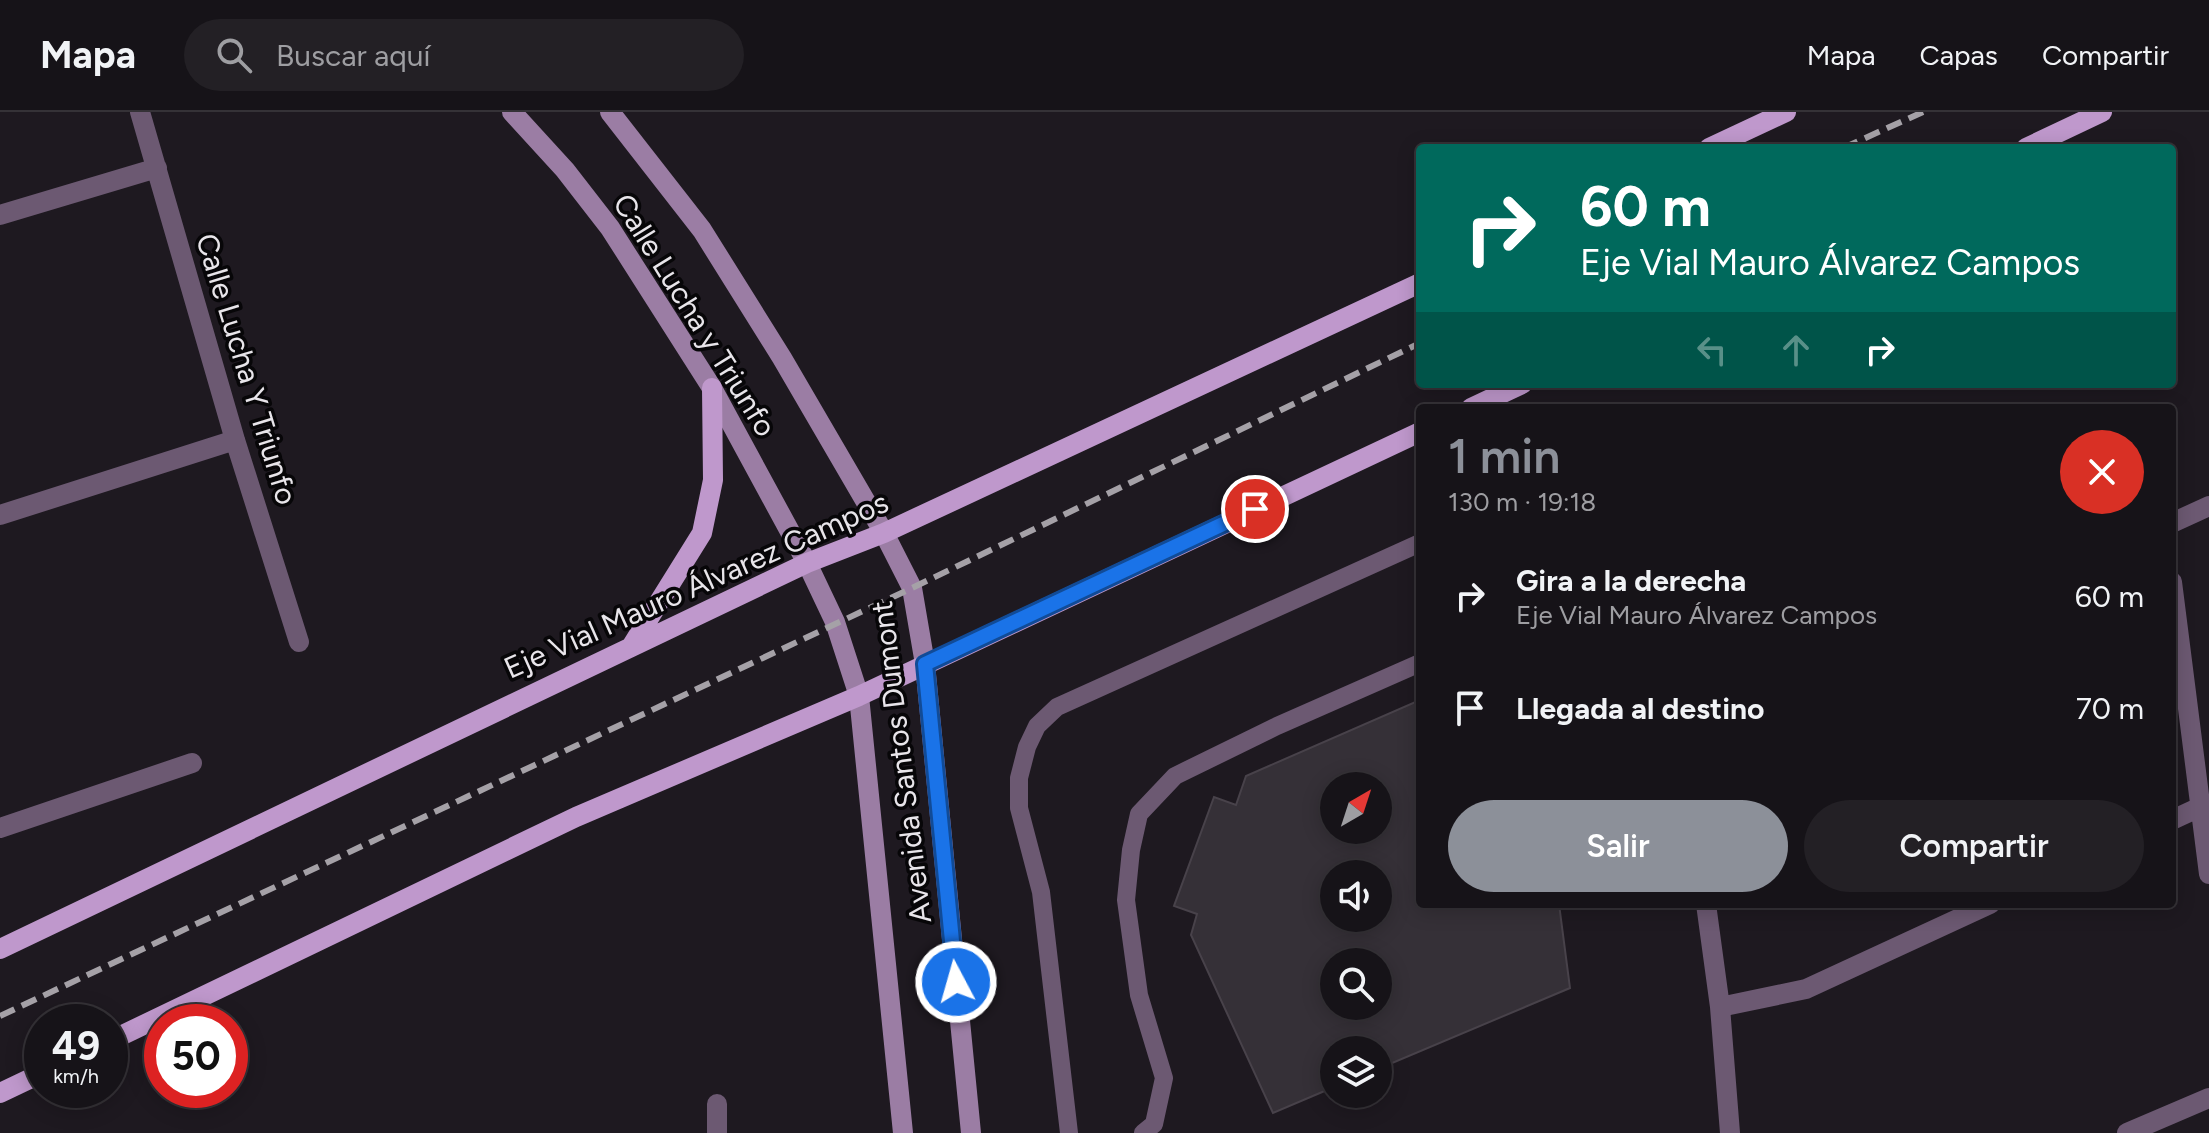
<!DOCTYPE html>
<html lang="es">
<head>
<meta charset="utf-8">
<style>
	:root { --surface:#161318; --page:#232025; --text:#f1f3f6; --muted:#9e9ea2; --line:#353237; --accent:#8c9099 }
	body { margin:0; font-family:Figtree,sans-serif; background:var(--page); color:var(--text); height:100vh; display:flex; flex-direction:column; font-size:30px; white-space:nowrap }
	* { box-sizing:border-box; margin:0 }
	p { font-size:26px; color:var(--muted) }
	.icon { flex:none; width:44px; height:44px; fill:none; stroke:currentColor; stroke-width:2; stroke-linecap:round; stroke-linejoin:round }
	.map { position:relative; flex:1; overflow:hidden }
	.sheet { position:absolute; left:1416px; top:292px; width:760px; height:504px; display:flex; flex-direction:column; background:var(--surface); border-radius:8px; box-shadow:0 4px 20px #0003,0 0 0 2px var(--line) }
	.sheet>* { flex:none }
	.banner { position:absolute; left:1416px; top:32px; width:760px; height:244px; border-radius:8px; box-shadow:0 4px 20px #0003,0 0 0 2px var(--line); background:#00695c; color:#fff; overflow:hidden }
	.needle { width:52px; rotate:39deg }
	.fabs { position:absolute; left:1320px; top:660px; display:grid; gap:16px }
	.fabs a { display:grid; place-items:center; width:72px; height:72px; border-radius:50%; background:var(--surface); box-shadow:0 4px 20px #0003,0 0 0 2px var(--line); font-size:40px }
	.speed { position:absolute; left:24px; top:892px; display:flex; gap:16px; font-size:40px; font-weight:700; text-align:center }
	.speed>* { display:grid; place-content:center; width:104px; height:104px; border-radius:50%; background:var(--surface); box-shadow:0 4px 20px #0003,0 0 0 2px var(--line); line-height:1 }
	.speed small { font-size:20px; font-weight:400 }
	.speed .limit { border:12px solid #d22; background:#fff; color:#111 }
	.pin { position:absolute; display:grid; place-items:center; width:68px; height:68px; color:#fff; margin:-34px; border:4px solid #fff; border-radius:50%; box-shadow:0 2px 8px #0007 }
	.me { position:absolute; width:88px; margin:-44px; rotate:354deg; stroke-linejoin:round; filter:drop-shadow(0 0 6px #0008) }
	.turn { display:flex; align-items:center; gap:28px; height:168px; padding:0 32px; font-size:36px }
	.turn .icon { width:104px; height:104px; stroke-width:2.5 }
	.turn b { display:block; font-size:56px; line-height:68px }
	.lanes { display:flex; align-items:center; height:76px; padding:0 32px; background:#0003; justify-content:center; gap:40px; direction:ltr }
	.lanes .off { opacity:.35 }
	.round { display:grid; place-items:center; flex:none; width:84px; height:84px; border-radius:42px; background:var(--page) }
	.overview { display:flex; align-items:center; justify-content:space-between; height:136px; padding:0 32px }
	h1 { font-size:48px; font-weight:600; line-height:60px; color:var(--accent) }
	.primary-button { display:flex; gap:16px; margin-top:auto; padding:16px 32px }
	.primary-button a { flex:1; height:92px; border-radius:48px; background:var(--accent); color:#fff; font-size:32px; font-weight:600; line-height:92px; text-align:center }
	.primary-button a+a { background:var(--page); color:var(--text) }
	ul { padding:0; list-style:none }
	li { display:flex; align-items:center; gap:24px; height:112px; padding:0 32px }
	li div { flex:1 }
	li b { display:block; font-size:30px }
	li em { font-style:normal }
	header { display:flex; align-items:center; gap:48px; box-sizing:border-box; height:112px; padding:0 40px; background:var(--surface); border-bottom:2px solid var(--line) }
	header strong { font-size:38px }
	nav { display:flex; gap:44px; margin-inline-start:auto; font-size:28px }
	.search { width:560px; height:72px; background:var(--page); display:flex; align-items:center; gap:20px; box-sizing:border-box; padding:0 28px; border-radius:44px; color:var(--muted); font-size:30px }
	.map>svg:first-child { display:block }
	.building { fill:#353037; stroke:#48424a; stroke-width:2; fill-rule:evenodd }
	.lines { fill:none; stroke-linecap:round; stroke-linejoin:round }
	.lane { stroke:#6c5972; stroke-width:18 }
	.street { stroke:#6c5972; stroke-width:20 }
	.secondary { stroke:#9b7da4; stroke-width:20 }
	.primary { stroke:#bf98cc; stroke-width:20 }
	.rail { stroke:#a5a1a7; stroke-width:6; stroke-dasharray:16 8; stroke-linecap:butt }
	.route-casing { stroke:#114b97; stroke-width:20 }
	.route { stroke:#1a73e8; stroke-width:14 }
	.labels { text-anchor:middle; dominant-baseline:central; stroke-width:7; stroke-linejoin:round; paint-order:stroke }
	.street-label { font-size:30px; fill:#e8e5ea; stroke:#070608 }
</style>
</head>
<body>
<header>
<strong>Mapa</strong>
<div class="search"><svg class="icon" aria-label="search" viewBox="0 0 24 24"><circle cx="10" cy="10" r="6"/><path d="M15 15l6 6"/></svg>Buscar aquí</div>
<nav><a>Mapa</a><a>Capas</a><a>Compartir</a></nav>
</header>
<div class="map">
<svg width="2209" height="1021" viewBox="0 0 2209 1021">
	<rect width="100%" height="100%" fill="#1e1920"/>
	<path class="building" d="M 1420,588 L 1420,792 L 1559,792 L 1570,876 L 1378,957 L 1378,938 L 1334,938 L 1334,975 L 1273,1001 L 1191,823 L 1197,802 L 1174,794 L 1214,685 L 1236,693 L 1246,664 ZM 1334,674 L 1378,674 L 1378,718 L 1334,718 ZM 1334,762 L 1378,762 L 1378,806 L 1334,806 ZM 1334,850 L 1378,850 L 1378,894 L 1334,894 Z"/>
	<g class="lines">
		<path class="lane" d="M 1069,1021 L 1041,780 L 1019,696 L 1019,666 L 1027,635 L 1037,614 L 1057,595 L 1420,431
			M 1143,1021 L 1154,1012 L 1164,966 L 1139,883 L 1126,788 L 1131,738 L 1139,702 L 1175,664 L 1277,614 L 1420,551"/>
		<path class="street" d="M 140,0 L 235,328 L 299,530
			M 0,103 L 157,56
			M 0,403 L 235,328
			M 2172,411 L 2209,394
			M 2172,470 L 2209,762
			M 2172,708 L 2200,695
			M 0,716 L 192,651
			M 1706,792 L 1720,895 L 1730,1021
			M 1720,895 L 1806,877 L 1990,792
			M 717,992 L 717,1021
			M 2127,1021 L 2209,986"/>
		<path class="secondary" d="M 512,0 L 565,58 L 610,116 L 712,276 L 807,451 L 835,510 L 859,584 L 903,1021
			M 610,0 L 702,118 L 782,246 L 884,421 L 912,476 L 925,552 L 971,1021"/>
		<path class="primary" d="M 1709,36 L 1786,0
			M 2026,36 L 2102,0
			M 1471,296 L 1522,272
			M 631,535 L 702,421 L 713,368 L 712,276
			M 0,837 L 807,451 L 884,421 L 1420,171
			M 110,929 L 576,705 L 859,584 L 1420,320
			M 0,981 L 42,961"/>
		<path class="rail" d="M 1843,36 L 1923,0
			M 0,904 L 912,476 L 1420,231"/>
	</g>
	<g class="lines">
		<defs>
			<path id="route" d="M 956,870 L 925,552 L 1255,397"/>
		</defs>
		<use href="#route" class="route-casing"/>
		<use href="#route" class="route"/>
	</g>
	<g class="labels">
		<g class="street-label">
			<text transform="translate(695 203) rotate(58)">Calle Lucha y Triunfo</text>
			<text transform="translate(247 257) rotate(73)">Calle Lucha Y Triunfo</text>
			<text transform="translate(696 473) rotate(-24)">Eje Vial Mauro Álvarez Campos</text>
			<text transform="translate(901 650) rotate(-97)">Avenida Santos Dumont</text>
		</g>
	</g>
</svg>
<div class="fabs">
<a><svg class="needle" viewBox="-14 -14 28 28"><path d="M0-13l5 13h-10z" fill="#e53935"/><path d="M0 13l5-13h-10z" fill="#9e9ea2"/></svg></a>
<a><svg class="icon" aria-label="sound" viewBox="0 0 24 24"><path d="M4 9h4l5-4v14l-5-4H4zM17 9q2 3 0 6"/></svg></a>
<a><svg class="icon" aria-label="search" viewBox="0 0 24 24"><circle cx="10" cy="10" r="6"/><path d="M15 15l6 6"/></svg></a>
<a><svg class="icon" aria-label="layers" viewBox="0 0 24 24"><path d="M12 4l9 5-9 5-9-5zM3 14l9 5 9-5"/></svg></a>
</div>
<div class="speed"><div>49<small>km/h</small></div><div class="limit">50</div></div>
<div class="pin" style="left:1255px;top:397px;background:#d93025"><svg class="icon" aria-label="arrive" viewBox="0 0 24 24"><path d="M6 21V4h12l-3 4 3 4H6"/></svg></div>
<svg class="me" style="left:956px;top:870px" viewBox="-20 -20 40 40"><circle r="17" fill="#1a73e8" stroke="#fff" stroke-width="3"/><path d="M0-11L8 9 0 5-8 9z" fill="#fff"/></svg>
<div class="banner">
<div class="turn"><svg class="icon" aria-label="right" viewBox="0 0 24 24"><path d="M7 20v-9h11M14 6l5 5-5 5"/></svg><div><b>60 m</b>Eje Vial Mauro Álvarez Campos</div></div>
<div class="lanes"><svg class="icon off" aria-label="left" viewBox="0 0 24 24"><path d="M17 20v-9H6M10 6l-5 5 5 5"/></svg><svg class="icon off" aria-label="ahead" viewBox="0 0 24 24"><path d="M12 20V5M6 11l6-6 6 6"/></svg><svg class="icon" aria-label="right" viewBox="0 0 24 24"><path d="M7 20v-9h11M14 6l5 5-5 5"/></svg></div>
</div>
<section class="sheet">
<div class="overview"><div><h1>1 min</h1><p>130 m · 19:18</p></div><a class="round" style="background:#d93025;color:#fff"><svg class="icon" aria-label="close" viewBox="0 0 24 24"><path d="M6 6l12 12M18 6L6 18"/></svg></a></div>
<ul>
<li><svg class="icon" aria-label="right" viewBox="0 0 24 24"><path d="M7 20v-9h11M14 6l5 5-5 5"/></svg><div><b>Gira a la derecha</b><p>Eje Vial Mauro Álvarez Campos</p></div><em>60 m</em></li>
<li><svg class="icon" aria-label="arrive" viewBox="0 0 24 24"><path d="M6 21V4h12l-3 4 3 4H6"/></svg><div><b>Llegada al destino</b></div><em>70 m</em></li>
</ul>
<div class="primary-button"><a>Salir</a><a>Compartir</a></div>
</section>
</div>
</body>
</html>
